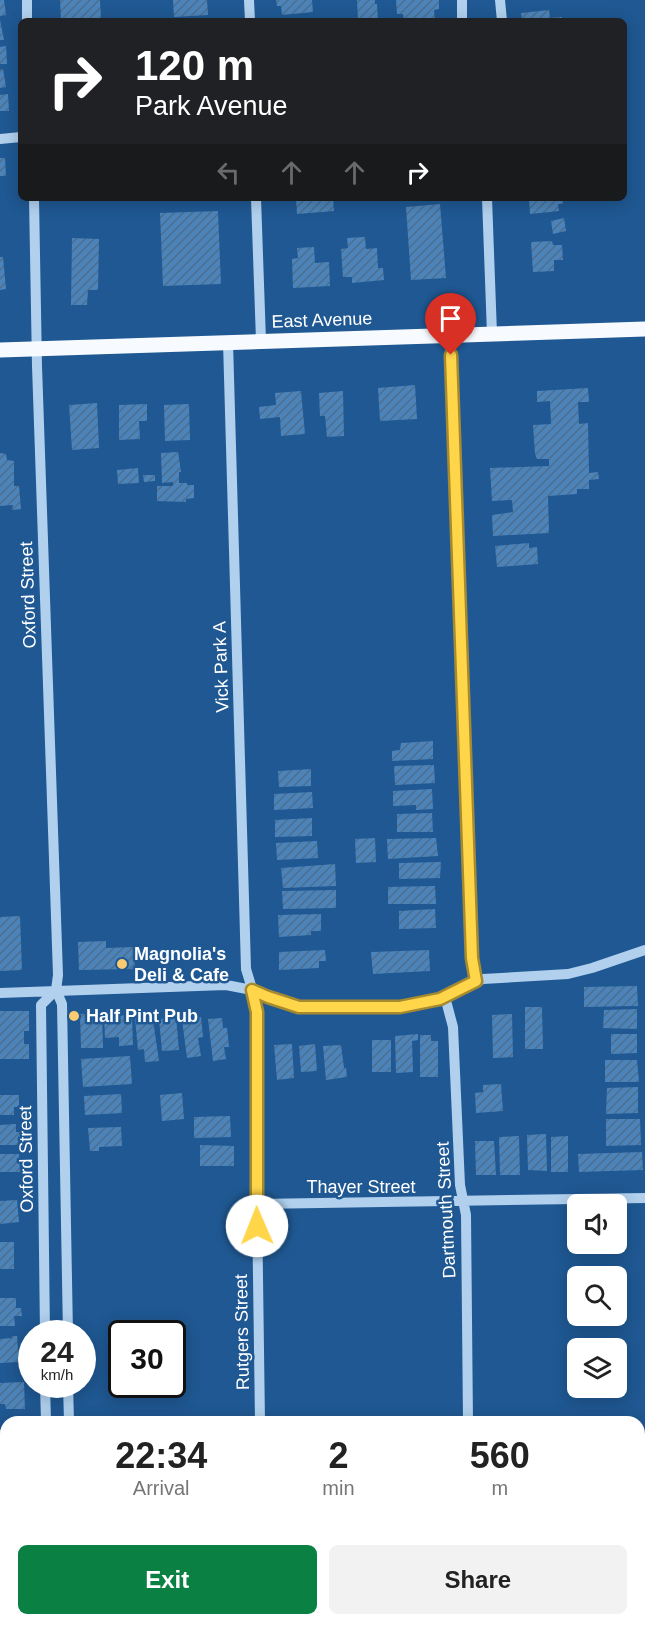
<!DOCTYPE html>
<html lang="en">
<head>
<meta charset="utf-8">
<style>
	:root { --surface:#fff; --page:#f2f2f2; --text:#222; --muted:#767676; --accent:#0b8043 }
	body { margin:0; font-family:Arial,sans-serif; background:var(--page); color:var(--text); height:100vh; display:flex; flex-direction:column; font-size:22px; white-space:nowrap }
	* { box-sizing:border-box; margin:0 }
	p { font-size:20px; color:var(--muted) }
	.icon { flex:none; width:33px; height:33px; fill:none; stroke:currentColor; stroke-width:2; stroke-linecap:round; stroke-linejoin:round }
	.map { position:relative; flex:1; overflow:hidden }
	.panel { position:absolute; left:0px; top:1416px; width:645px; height:210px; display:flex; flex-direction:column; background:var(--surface); border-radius:18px 18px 0 0; box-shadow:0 3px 15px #0003 }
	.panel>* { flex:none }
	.top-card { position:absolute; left:18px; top:18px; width:609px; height:183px; border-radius:9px; box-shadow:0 3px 15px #0003; background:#202124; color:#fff; overflow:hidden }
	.fabs { position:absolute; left:567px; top:1194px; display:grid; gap:12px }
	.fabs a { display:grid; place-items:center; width:60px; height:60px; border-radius:9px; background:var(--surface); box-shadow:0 3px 15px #0003; font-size:30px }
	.speed { position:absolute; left:18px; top:1320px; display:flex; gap:12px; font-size:30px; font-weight:700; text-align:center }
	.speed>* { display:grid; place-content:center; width:78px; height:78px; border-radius:50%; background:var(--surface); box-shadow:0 3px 15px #0003; line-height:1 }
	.speed small { font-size:15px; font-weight:400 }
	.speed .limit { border:3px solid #111; border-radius:9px; background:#fff; color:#111 }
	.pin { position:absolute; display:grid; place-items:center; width:51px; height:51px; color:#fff; margin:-62px -26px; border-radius:50% 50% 50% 0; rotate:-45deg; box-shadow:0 0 6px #0007 }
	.pin .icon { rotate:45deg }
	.me { position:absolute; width:66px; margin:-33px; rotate:359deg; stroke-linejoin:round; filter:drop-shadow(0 0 4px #0008) }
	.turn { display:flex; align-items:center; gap:21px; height:126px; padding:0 18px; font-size:27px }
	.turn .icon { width:78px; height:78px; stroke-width:2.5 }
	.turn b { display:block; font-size:42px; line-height:51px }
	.lanes { display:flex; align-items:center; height:57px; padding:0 18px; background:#0003; justify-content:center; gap:30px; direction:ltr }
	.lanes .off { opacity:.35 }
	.eta { display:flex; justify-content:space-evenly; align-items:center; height:102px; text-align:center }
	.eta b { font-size:36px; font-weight:600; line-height:42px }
	.action { display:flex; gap:12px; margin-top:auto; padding:12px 18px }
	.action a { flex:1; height:69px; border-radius:9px; background:var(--accent); color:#fff; font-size:24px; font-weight:600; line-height:69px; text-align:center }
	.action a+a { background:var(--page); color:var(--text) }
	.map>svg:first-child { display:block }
	.building { fill:url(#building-hatch) }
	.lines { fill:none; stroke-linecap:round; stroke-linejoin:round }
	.minor { stroke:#b0d0ee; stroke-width:10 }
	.major { stroke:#f7fbff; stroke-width:15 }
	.route-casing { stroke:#a68a30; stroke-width:15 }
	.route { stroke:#ffd54a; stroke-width:10 }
	.poi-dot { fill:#fbcb71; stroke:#1f5892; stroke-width:2 }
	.labels { text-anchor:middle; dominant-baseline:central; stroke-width:5; stroke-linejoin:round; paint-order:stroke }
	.street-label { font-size:18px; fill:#fff; stroke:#1f5892 }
	.poi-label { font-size:18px; font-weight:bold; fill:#fff; stroke:#1f5892; text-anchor:start }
</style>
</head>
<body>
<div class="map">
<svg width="645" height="1626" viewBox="0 0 645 1626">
	<defs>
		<pattern id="building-hatch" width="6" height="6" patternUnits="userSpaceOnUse" patternTransform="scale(1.5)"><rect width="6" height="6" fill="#4c84ba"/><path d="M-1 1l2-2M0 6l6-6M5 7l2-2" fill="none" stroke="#4c6e8e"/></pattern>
	</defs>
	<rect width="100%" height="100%" fill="#1f5892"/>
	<path class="building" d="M 0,0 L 4,0 L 6,15 L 0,16 Z
		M 60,0 L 100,0 L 101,18 L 61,20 Z
		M 173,0 L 207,0 L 208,15 L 174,17 Z
		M 276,0 L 312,0 L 313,12 L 282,15 L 281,6 L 277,6 Z
		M 357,0 L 375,0 L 375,4 L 377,4 L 378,21 L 358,21 Z
		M 396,0 L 439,0 L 439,9 L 434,10 L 435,21 L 404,21 L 403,14 L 397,14 Z
		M 549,10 L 550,18 L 562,17 L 562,21 L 522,21 L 521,13 Z
		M 0,20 L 4,40 L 0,40 Z
		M 6,46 L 7,64 L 0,64 L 0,47 Z
		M 3,69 L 6,87 L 0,88 L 0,70 Z
		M 8,94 L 9,111 L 0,111 L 0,95 Z
		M 0,158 L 5,158 L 6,176 L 0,176 Z
		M 296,198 L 333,198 L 334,211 L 297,214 Z
		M 529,198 L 563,198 L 563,204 L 558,204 L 559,211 L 530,214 Z
		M 440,204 L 446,278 L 411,280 L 406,207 Z
		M 218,211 L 221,284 L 163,286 L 160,213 Z
		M 564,218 L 566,231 L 553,234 L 551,221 Z
		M 365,237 L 366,249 L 377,248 L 378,268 L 383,268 L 384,280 L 352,283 L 352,277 L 343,277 L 341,249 L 348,248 L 347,238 Z
		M 72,238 L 99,239 L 98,290 L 88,290 L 87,305 L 71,305 Z
		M 552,241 L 553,245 L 562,245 L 563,260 L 554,260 L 554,271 L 533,272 L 531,242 Z
		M 314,247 L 315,263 L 329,262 L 330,286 L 293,288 L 292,259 L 298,258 L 297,248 Z
		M 0,257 L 3,257 L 6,289 L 0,290 Z
		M 415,385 L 417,419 L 380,421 L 378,388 Z
		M 588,388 L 589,402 L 578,402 L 579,424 L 588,423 L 589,473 L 598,472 L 599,479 L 589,480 L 589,489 L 577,489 L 577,494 L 548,496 L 549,533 L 493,536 L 492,515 L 513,512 L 512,500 L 492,501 L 490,468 L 549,466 L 549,459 L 537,459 L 535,454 L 533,425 L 551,424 L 550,401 L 537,402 L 537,391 Z
		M 301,391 L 305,434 L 281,436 L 280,417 L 260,419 L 259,407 L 276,405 L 275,393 Z
		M 343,391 L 344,436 L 327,437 L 325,416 L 320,416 L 319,393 Z
		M 97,403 L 99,448 L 72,450 L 69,405 Z
		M 147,404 L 147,421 L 139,421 L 140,439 L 119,440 L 119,405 Z
		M 189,404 L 190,440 L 165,441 L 164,405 Z
		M 178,452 L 181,472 L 179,472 L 179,483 L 187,483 L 187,485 L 194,485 L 194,498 L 186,499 L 186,502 L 157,501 L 157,486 L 173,486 L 173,482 L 162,483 L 161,453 Z
		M 0,453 L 6,454 L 7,460 L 14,461 L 14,486 L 19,486 L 21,509 L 12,510 L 13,505 L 0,506 Z
		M 138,468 L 139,483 L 118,484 L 117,470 Z
		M 143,475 L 155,475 L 155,481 L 144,482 Z
		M 529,543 L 529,548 L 537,547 L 538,564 L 497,567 L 495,546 Z
		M 433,741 L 433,759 L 392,761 L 392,751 L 400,750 L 401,743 Z
		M 434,765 L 435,783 L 395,785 L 394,766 Z
		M 311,769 L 311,786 L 279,787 L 278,771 Z
		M 432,789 L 433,809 L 416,810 L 416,805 L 393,806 L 393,791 Z
		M 312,792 L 313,808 L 274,810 L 274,794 Z
		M 432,813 L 433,832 L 397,832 L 397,814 Z
		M 312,818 L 312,836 L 275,837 L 275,820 Z
		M 375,838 L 376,862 L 356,863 L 355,839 Z
		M 436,838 L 438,856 L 388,859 L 387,839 Z
		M 317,841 L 318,858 L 277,860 L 276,843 Z
		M 441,862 L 440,878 L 399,879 L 399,863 Z
		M 335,864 L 336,886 L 283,888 L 281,868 Z
		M 435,886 L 436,904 L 388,904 L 388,887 Z
		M 336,890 L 336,908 L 283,909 L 282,891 Z
		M 435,909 L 436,928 L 399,929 L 399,911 Z
		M 321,914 L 321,931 L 311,931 L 311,935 L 279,937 L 278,915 Z
		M 20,916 L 22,970 L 0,971 L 0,917 Z
		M 106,941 L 106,948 L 134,947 L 135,969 L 79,970 L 78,942 Z
		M 325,950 L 326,961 L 319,961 L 319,968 L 279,970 L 279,952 Z
		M 429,950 L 430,971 L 373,974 L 371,952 Z
		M 637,986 L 638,1006 L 584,1007 L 584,987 Z
		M 525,1007 L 542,1007 L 543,1049 L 525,1049 Z
		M 637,1009 L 637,1029 L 603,1028 L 604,1010 Z
		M 0,1011 L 29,1011 L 29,1031 L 24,1031 L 24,1044 L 29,1044 L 29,1059 L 0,1059 Z
		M 102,1013 L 103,1048 L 81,1048 L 80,1014 Z
		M 512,1014 L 513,1057 L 493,1058 L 492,1015 Z
		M 132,1015 L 133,1045 L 119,1046 L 119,1037 L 105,1038 L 104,1016 Z
		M 144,1017 L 144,1021 L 153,1020 L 159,1061 L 145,1062 L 144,1049 L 138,1050 L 135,1018 Z
		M 176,1017 L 179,1050 L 162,1051 L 159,1019 Z
		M 201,1017 L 203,1037 L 198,1038 L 201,1056 L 187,1058 L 182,1020 Z
		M 222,1018 L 223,1028 L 227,1028 L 229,1047 L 224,1047 L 226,1059 L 213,1061 L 208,1019 Z
		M 418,1034 L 418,1040 L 412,1041 L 413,1072 L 396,1073 L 395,1036 Z
		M 611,1034 L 637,1034 L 637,1053 L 611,1054 Z
		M 420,1035 L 431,1035 L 431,1041 L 438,1041 L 438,1077 L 420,1077 Z
		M 372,1040 L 391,1040 L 391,1072 L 372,1072 Z
		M 292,1044 L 294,1078 L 277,1080 L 274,1045 Z
		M 315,1044 L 317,1071 L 301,1072 L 299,1046 Z
		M 341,1045 L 344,1068 L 346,1068 L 347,1077 L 326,1080 L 323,1046 Z
		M 130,1056 L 132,1084 L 83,1087 L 81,1059 Z
		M 605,1060 L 637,1060 L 639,1082 L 605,1082 Z
		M 501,1084 L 503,1111 L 476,1113 L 475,1093 L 483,1092 L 483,1085 Z
		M 638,1087 L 638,1113 L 606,1114 L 607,1088 Z
		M 182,1093 L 184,1119 L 162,1121 L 160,1095 Z
		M 121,1094 L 122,1113 L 85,1115 L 84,1096 Z
		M 0,1095 L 19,1095 L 19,1107 L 14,1107 L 14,1115 L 0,1115 Z
		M 230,1116 L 231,1137 L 194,1138 L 194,1117 Z
		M 606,1119 L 640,1119 L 641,1145 L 606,1146 Z
		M 16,1124 L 16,1132 L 21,1132 L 21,1145 L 0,1145 L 0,1125 Z
		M 121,1127 L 122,1146 L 99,1147 L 99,1151 L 90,1151 L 88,1128 Z
		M 546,1134 L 547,1171 L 528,1170 L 527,1135 Z
		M 519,1136 L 520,1175 L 500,1175 L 499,1137 Z
		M 568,1136 L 568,1172 L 551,1172 L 551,1137 Z
		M 475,1141 L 494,1141 L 496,1175 L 476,1175 Z
		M 200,1145 L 234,1146 L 234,1166 L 200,1166 Z
		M 642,1152 L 643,1170 L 579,1172 L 578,1154 Z
		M 0,1154 L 19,1154 L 20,1172 L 0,1172 Z
		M 17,1200 L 19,1222 L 0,1224 L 0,1201 Z
		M 0,1242 L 14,1242 L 14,1269 L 0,1269 Z
		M 0,1298 L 16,1298 L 16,1308 L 21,1308 L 22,1316 L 14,1316 L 15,1326 L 0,1326 Z
		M 12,1336 L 17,1336 L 19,1362 L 0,1363 L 0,1339 L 12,1338 Z
		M 24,1382 L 25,1409 L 6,1409 L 5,1404 L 0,1404 L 0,1383 Z
		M 0,1454 L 6,1454 L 6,1478 L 0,1479 Z
		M 0,1492 L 6,1492 L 6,1512 L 0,1512 Z
		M 0,1523 L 6,1523 L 6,1549 L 0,1549 Z
		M 0,1561 L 6,1561 L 6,1584 L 0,1584 Z
		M 6,1601 L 6,1620 L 22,1620 L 22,1626 L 0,1626 L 0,1602 Z"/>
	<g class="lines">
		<path class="minor" d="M 27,0 L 27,21
			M 249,0 L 250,21
			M 500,0 L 502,21
			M 462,21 L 462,0
			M 0,139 L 21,137
			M 34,198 L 37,366 L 58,975 L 56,990 L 62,1004 L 68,1334
			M 256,198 L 261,341
			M 487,198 L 492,334
			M 450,335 L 472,956 L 476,981
			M 228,342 L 246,969 L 256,1002 L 257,1012 L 257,1204 L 260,1422
			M 0,993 L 226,985 L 252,990 L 282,1002 L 308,1008 L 410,1006 L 440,999 L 483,979 L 568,974 L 592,968 L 645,950
			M 445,997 L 453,1027 L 460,1185 L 466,1215 L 468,1422
			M 257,1204 L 645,1198
			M 45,1334 L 41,1005 L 56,990
			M 45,1384 L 46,1422
			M 68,1384 L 69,1422
			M 0,1435 L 6,1434
			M 48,1620 L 48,1626
			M 72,1620 L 72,1626
			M 263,1620 L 263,1626
			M 351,1626 L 645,1620"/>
		<path class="major" d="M 0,350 L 645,329"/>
	</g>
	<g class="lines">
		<defs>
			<path id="route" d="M 257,1226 L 257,1012 L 252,990 L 268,997 L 299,1007 L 400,1007 L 440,999 L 476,981 L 472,958 L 451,355"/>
		</defs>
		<use href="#route" class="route-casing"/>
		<use href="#route" class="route"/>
	</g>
	<g class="poi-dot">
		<circle cx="122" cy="964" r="6"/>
		<circle cx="74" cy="1016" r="6"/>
	</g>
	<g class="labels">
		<g class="street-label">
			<text transform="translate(322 320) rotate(-2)">East Avenue</text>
			<text transform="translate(28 595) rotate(-92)">Oxford Street</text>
			<text transform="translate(221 667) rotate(-92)">Vick Park A</text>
			<text transform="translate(26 1159) rotate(-91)">Oxford Street</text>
			<text x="361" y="1187">Thayer Street</text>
			<text transform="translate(446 1210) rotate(-93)">Dartmouth Street</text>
			<text transform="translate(242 1332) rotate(-91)">Rutgers Street</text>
		</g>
		<g class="poi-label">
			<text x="134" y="954">Magnolia's<tspan x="134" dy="21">Deli &amp; Cafe</tspan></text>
			<text x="86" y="1016">Half Pint Pub</text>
		</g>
	</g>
</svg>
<div class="fabs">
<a><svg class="icon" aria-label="sound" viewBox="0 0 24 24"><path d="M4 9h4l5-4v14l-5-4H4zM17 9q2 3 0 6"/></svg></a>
<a><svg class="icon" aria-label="search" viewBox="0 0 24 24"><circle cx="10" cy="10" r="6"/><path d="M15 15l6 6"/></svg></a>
<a><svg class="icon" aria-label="layers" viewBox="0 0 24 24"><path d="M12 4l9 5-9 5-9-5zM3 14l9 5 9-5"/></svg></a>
</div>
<div class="speed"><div>24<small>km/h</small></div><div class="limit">30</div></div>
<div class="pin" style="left:451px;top:355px;background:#d93025"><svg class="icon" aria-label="arrive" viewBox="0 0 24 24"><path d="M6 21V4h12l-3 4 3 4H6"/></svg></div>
<svg class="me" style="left:257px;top:1226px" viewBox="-20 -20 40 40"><circle r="19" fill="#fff"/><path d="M0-13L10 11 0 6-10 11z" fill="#ffd54a"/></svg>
<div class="top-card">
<div class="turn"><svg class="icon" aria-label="right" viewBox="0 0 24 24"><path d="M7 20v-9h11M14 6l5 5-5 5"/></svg><div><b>120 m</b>Park Avenue</div></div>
<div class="lanes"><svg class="icon off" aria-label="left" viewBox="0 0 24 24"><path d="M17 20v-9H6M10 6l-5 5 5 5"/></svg><svg class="icon off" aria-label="ahead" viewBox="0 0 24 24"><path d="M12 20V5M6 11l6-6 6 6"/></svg><svg class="icon off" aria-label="ahead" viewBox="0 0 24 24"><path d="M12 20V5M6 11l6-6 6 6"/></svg><svg class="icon" aria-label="right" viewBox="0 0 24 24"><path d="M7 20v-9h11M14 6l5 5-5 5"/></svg></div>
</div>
<section class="panel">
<div class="eta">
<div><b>22:34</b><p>Arrival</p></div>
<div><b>2</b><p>min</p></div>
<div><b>560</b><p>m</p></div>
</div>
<div class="action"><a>Exit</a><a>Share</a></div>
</section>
</div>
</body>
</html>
